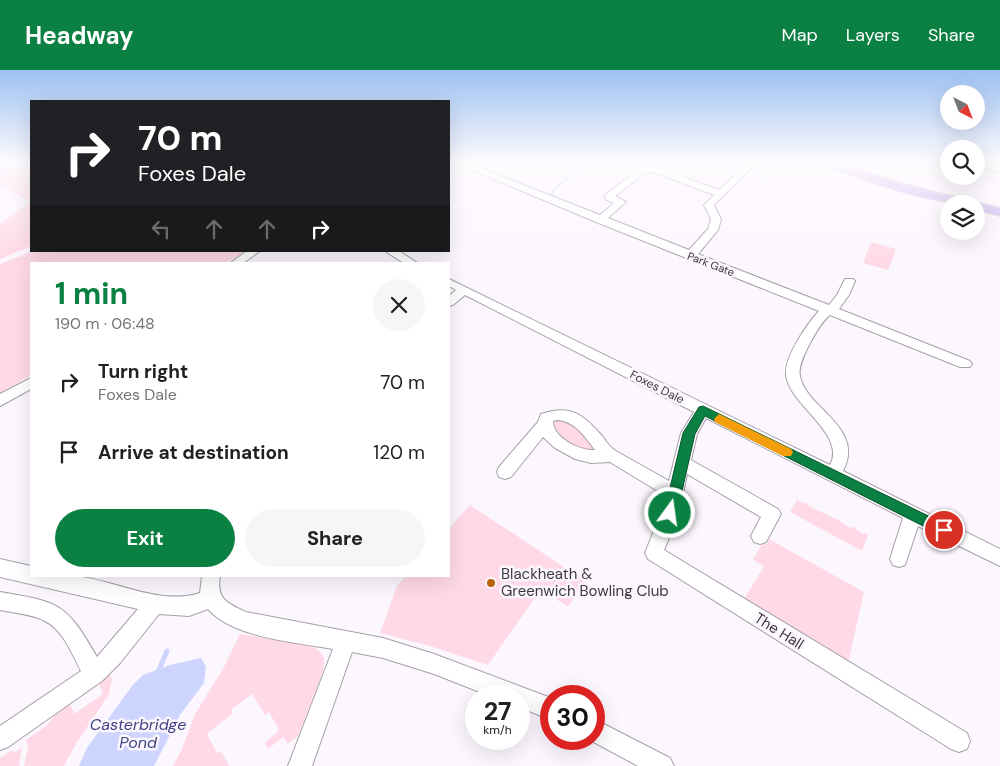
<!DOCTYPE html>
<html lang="en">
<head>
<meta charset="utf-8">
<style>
	:root { --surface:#fff; --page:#f6f6f6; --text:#202124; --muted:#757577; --accent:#0b8043 }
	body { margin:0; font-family:"DM Sans",sans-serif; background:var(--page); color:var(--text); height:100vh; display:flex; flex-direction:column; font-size:19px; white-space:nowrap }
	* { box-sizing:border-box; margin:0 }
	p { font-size:16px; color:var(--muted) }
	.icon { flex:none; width:28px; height:28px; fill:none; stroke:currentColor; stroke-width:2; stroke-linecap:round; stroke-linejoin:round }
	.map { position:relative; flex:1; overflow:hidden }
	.drawer { position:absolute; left:30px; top:192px; width:420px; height:315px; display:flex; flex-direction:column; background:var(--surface); border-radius:0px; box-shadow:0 5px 20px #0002 }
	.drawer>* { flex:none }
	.hud { position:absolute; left:30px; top:30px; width:420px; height:152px; border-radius:0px; box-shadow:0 5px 20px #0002; background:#202124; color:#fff; overflow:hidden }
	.needle { width:32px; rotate:138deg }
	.buttons { position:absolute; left:940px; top:15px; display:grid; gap:10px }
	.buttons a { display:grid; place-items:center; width:45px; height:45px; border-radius:50%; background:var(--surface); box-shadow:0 5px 20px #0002; font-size:25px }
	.speed { position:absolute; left:465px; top:615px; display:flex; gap:10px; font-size:25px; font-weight:700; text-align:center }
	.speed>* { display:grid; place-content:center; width:65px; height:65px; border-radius:50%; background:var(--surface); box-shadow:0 5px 20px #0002; line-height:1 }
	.speed small { font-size:12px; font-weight:400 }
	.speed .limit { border:8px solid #d22; background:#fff; color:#111 }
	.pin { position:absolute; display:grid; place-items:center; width:42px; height:42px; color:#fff; margin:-21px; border:2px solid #fff; border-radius:50%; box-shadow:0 1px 5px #0007 }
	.me { position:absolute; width:55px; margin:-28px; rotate:14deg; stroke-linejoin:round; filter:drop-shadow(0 0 4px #0008) }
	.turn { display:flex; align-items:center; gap:18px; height:105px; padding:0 25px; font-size:22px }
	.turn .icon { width:65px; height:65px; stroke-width:2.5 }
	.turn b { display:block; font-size:35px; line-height:42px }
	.lanes { display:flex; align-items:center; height:48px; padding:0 25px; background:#0003; justify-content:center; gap:25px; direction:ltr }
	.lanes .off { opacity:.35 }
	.round { display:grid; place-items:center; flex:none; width:52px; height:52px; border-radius:26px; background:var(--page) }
	.overview { display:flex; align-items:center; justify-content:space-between; height:85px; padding:0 25px }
	h1 { font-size:30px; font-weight:700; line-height:38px; color:var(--accent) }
	.cta { display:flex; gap:10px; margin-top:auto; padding:10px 25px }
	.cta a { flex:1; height:58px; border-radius:30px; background:var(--accent); color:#fff; font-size:20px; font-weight:700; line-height:58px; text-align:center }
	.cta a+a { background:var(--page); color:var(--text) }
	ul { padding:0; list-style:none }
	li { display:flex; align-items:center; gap:15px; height:70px; padding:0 25px }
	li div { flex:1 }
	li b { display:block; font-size:19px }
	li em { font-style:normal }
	header { display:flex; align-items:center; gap:30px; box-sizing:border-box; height:70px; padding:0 25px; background:var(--accent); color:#fff }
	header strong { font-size:24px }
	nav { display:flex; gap:28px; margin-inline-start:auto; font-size:18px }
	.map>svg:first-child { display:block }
	.green { fill:#ffdae6 }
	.water { fill:#cdd4fe }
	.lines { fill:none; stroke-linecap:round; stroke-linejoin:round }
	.stream-far1 { stroke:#cdd4fe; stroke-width:2.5 }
	.stream { stroke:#cdd4fe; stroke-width:5 }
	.river { fill:#cdd4fe; fill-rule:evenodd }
	.minor-casing { stroke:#a69fa9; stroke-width:2 }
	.major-casing { stroke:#d8d7d8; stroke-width:2 }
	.minor { fill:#fff; fill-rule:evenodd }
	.major { fill:#c4b0eb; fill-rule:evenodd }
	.route { fill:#0b8043; stroke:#07532c }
	.slow { fill:#f59e0b }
	.poi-dot { fill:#bc6106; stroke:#fcf7fe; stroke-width:2 }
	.labels { text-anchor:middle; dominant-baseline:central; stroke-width:5; stroke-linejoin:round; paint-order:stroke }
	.far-street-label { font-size:11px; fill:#3d393e; stroke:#fcf7fe }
	.street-label { font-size:12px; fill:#3d393e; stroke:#fcf7fe }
	.near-poi-label { font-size:15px; fill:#3d393e; stroke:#fcf7fe; text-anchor:start }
	.near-street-label { font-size:15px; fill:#3d393e; stroke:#fcf7fe }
	.near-water-label { font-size:16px; font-style:italic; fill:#3f4382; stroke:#fcf7fe }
</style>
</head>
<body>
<header>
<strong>Headway</strong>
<nav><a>Map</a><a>Layers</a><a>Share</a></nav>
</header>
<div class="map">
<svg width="1000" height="696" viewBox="0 0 1000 696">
	<rect width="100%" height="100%" fill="#fcf7fe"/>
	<path class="green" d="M 31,96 L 31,176 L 0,189 L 0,154 L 30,132 L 0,115 L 0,101 Z
		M 871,172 L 896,179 L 888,200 L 863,193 Z
		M 33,181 L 246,181 L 224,194 L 31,194 L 31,305 L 0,323 L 0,194 Z
		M 553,349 L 572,350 L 592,374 L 594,382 C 577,382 558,369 551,353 Z
		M 797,430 L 805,434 L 806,432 L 809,436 L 844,453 L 844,454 L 851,458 L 852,456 L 863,464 L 864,463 L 868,465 L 862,481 L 790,442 Z
		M 470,435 L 585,511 L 568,537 L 541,519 L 488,595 L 430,576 L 380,563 L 397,516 L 406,506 L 449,506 L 449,459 Z
		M 769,469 L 864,522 L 847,598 L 741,534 L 764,496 L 753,490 L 762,474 L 767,474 Z
		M 240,564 L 309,575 C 324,581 327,589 322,604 L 298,666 L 288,674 L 283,667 L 268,679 L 265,673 L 279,660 L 269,642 L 265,645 L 252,624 L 231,640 L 233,643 L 207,664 L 217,683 L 221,681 L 229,696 L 173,696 L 182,679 L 195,644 L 224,597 Z
		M 109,604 L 112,609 L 108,626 L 77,672 L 64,696 L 24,696 L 28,676 L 26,670 L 46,656 L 55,645 L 70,634 L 74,644 L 103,624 L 99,614 Z
		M 22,677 L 19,696 L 0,696 L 0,688 L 12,680 L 14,683 Z"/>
	<path class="water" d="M 201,588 L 206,597 L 204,613 L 180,645 L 154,696 L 79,696 L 87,678 L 132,616 L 143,605 L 170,595 Z"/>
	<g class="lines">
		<path class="stream-far1" d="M 556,129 L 552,124 L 554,120 L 585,92"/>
		<path class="stream" d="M 158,602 L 167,581"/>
		<path class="river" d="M 7,92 L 31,92 L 31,96 L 0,101 L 0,93 Z"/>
		<defs>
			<path id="minor" d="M 453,92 L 465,92 L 600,145 L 614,133 L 605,129 L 605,125 L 639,99 L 654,96 L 719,120 L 749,92 L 758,92 L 714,135 L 721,149 L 718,160 L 698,184 L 829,235 L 837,225 L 845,209 L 853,209 L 855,211 L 849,225 L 839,239 L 970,291 L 972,294 L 970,297 L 960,297 L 830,245 C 820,253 814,266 808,277 C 804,285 798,297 800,306 C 806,339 866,357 843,401 L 1000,479 L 1000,496 L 918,456 L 905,495 L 899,497 L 893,495 L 890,489 L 903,448 L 706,348 L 697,364 L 691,390 L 778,439 L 781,444 L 766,472 L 760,474 L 754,472 L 751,466 L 761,447 L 687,404 L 679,443 L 664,480 L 967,663 L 970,671 L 967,679 L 959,682 L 951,679 L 648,489 L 645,483 L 661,443 L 666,426 L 610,392 L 591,393 L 575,389 L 555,378 L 543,367 L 511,407 L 505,409 L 499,407 L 497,402 L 499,397 L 538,352 L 541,344 C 571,334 583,344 603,367 C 606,372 611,378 616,381 C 633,391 652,401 669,411 L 681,363 L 694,342 L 465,225 L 453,235 L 449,236 L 449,226 L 456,220 L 449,216 L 449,209 L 830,395 C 847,364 789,335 786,305 C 784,287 807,254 819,241 L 596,152 ZM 653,102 L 714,125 L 704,135 L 711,149 L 708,159 L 689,180 L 608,148 L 626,132 L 615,126 L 645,103 ZM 557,350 C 575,351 585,367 595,380 C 580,381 553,368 553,351 Z
				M 976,92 L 988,92 L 1000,97 L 1000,103 L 977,94 Z
				M 247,181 L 260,181 L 242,194 L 229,194 Z
				M 385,181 L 399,181 L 419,194 L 405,194 Z
				M 31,308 L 31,319 L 0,336 L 0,324 Z
				M 0,489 L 31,496 L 31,506 C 45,506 60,505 74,506 C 116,510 159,536 200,523 L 202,506 L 220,506 C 216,529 227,533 246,542 L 383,568 L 434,584 L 551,628 L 551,650 L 519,637 L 519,626 L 490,626 L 434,604 L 383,588 L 352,582 L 312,696 L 288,696 L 333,579 C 296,572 233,568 208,539 L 189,546 L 159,544 L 120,593 L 102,611 L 8,677 L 0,680 L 0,656 L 81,601 C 72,584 63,560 45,551 C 32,544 14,543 0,540 L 0,522 C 60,532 66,533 97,587 L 138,539 L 0,507 Z
				M 594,649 L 670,688 L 674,696 L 638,696 L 588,669 L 594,669 Z"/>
			<path id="major" d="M 818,92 L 834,92 L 905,114 L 1000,138 L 1000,146 L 976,140 L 976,134 C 923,134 870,111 819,94 Z"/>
		</defs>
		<use href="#minor" class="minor-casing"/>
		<use href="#major" class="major-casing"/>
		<use href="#minor" class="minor"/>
		<use href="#major" class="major"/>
	</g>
	<linearGradient id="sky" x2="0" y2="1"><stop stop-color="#9dc1f1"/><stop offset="0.49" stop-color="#fefbff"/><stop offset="1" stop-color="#fefbff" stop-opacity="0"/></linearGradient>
	<rect width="1000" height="189" fill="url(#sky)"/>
	<path class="route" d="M 703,336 L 949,456 L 951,460 L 949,464 L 944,466 L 939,464 L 705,346 L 695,364 L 677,443 L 675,447 L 670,449 L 665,447 L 664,443 L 683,363 L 699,337 Z"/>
	<path class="slow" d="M 719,344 L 791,379 L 793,382 L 791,386 L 783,386 L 715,352 L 714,349 Z"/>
	<circle class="poi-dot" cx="491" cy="513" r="5"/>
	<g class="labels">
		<g class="far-street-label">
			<text transform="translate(711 194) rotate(21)">Park Gate</text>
		</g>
		<g class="street-label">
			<text transform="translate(657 317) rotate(27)">Foxes Dale</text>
		</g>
		<g class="near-poi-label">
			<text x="501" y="504">Blackheath &amp;<tspan x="501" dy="17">Greenwich Bowling Club</tspan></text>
		</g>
		<g class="near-street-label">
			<text transform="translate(779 561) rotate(32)">The Hall</text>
		</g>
		<g class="near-water-label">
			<text x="138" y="654">Casterbridge<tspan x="138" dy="18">Pond</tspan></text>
		</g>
	</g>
</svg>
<div class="buttons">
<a><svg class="needle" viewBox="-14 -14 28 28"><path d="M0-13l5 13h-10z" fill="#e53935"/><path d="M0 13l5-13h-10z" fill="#757577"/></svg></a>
<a><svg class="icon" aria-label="search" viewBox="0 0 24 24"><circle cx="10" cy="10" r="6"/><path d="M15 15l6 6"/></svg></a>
<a><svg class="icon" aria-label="layers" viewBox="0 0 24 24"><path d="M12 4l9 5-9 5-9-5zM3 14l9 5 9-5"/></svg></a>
</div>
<div class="speed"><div>27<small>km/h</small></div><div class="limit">30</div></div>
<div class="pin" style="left:944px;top:460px;background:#d93025"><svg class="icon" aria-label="arrive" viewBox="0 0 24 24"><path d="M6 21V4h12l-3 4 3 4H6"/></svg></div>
<svg class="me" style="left:670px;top:443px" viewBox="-20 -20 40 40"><circle r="17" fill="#0b8043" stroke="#fff" stroke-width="3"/><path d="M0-11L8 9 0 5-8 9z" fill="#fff"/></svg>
<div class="hud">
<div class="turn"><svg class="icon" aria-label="right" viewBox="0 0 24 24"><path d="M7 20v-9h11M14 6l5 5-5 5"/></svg><div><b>70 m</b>Foxes Dale</div></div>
<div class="lanes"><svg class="icon off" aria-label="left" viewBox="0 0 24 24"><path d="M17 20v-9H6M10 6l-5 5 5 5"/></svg><svg class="icon off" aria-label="ahead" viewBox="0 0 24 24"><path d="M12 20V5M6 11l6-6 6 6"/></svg><svg class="icon off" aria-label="ahead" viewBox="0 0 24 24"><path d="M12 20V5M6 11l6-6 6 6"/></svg><svg class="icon" aria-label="right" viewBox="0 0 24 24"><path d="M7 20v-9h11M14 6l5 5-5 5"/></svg></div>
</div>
<section class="drawer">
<div class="overview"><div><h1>1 min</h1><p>190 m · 06:48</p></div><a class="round"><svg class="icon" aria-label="close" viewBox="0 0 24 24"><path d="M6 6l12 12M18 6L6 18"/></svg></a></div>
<ul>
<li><svg class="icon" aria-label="right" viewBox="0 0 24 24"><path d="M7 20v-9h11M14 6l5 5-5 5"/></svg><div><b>Turn right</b><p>Foxes Dale</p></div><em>70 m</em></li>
<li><svg class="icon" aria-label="arrive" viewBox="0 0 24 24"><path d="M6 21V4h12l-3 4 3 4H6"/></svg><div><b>Arrive at destination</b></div><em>120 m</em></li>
</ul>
<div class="cta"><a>Exit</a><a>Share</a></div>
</section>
</div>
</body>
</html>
